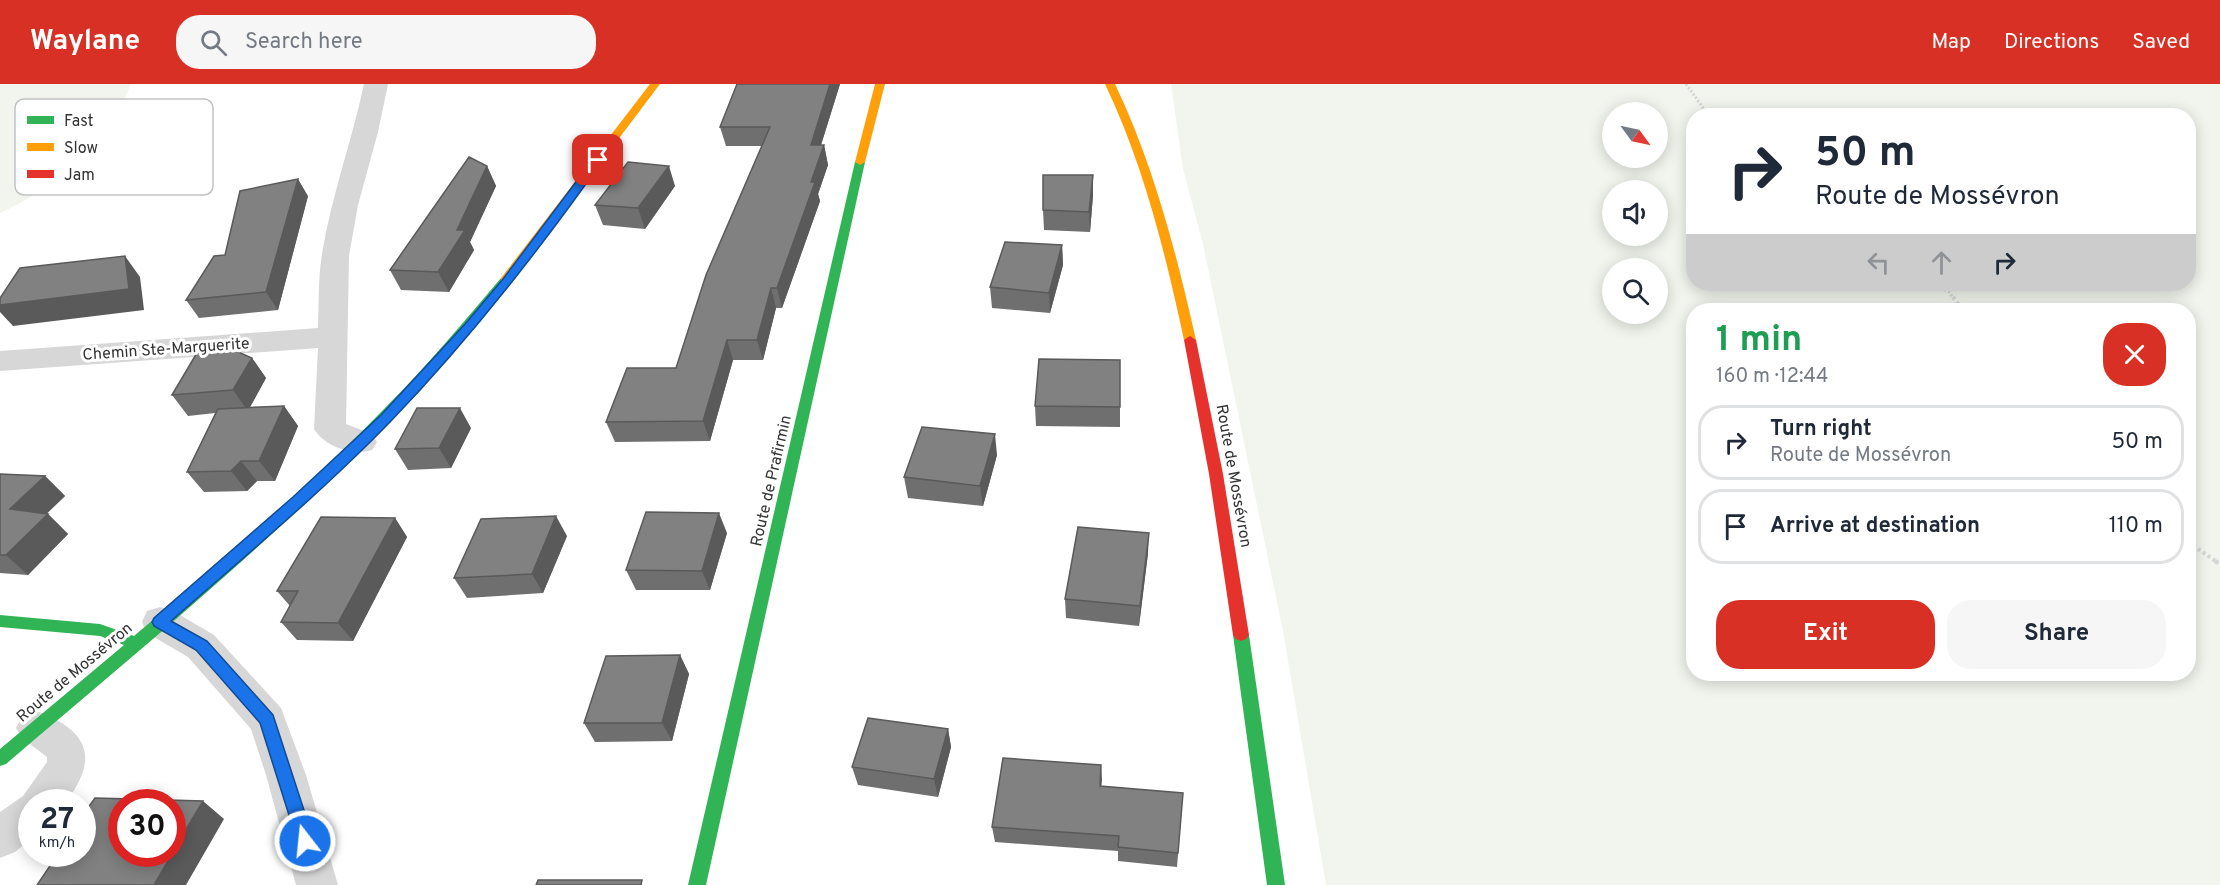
<!DOCTYPE html>
<html lang="en">
<head>
<meta charset="utf-8">
<style>
	:root { --surface:#fff; --page:#f6f6f7; --text:#1f2937; --muted:#747a83; --line:#e0e1e3; --accent:#d93025 }
	body { margin:0; font-family:Overpass,sans-serif; background:var(--page); color:var(--text); height:100vh; display:flex; flex-direction:column; font-size:22px; white-space:nowrap }
	* { box-sizing:border-box; margin:0 }
	p { font-size:20px; color:var(--muted) }
	.icon { flex:none; width:33px; height:33px; fill:none; stroke:currentColor; stroke-width:2; stroke-linecap:round; stroke-linejoin:round }
	.map { position:relative; flex:1; overflow:hidden }
	.sheet { position:absolute; left:1686px; top:219px; width:510px; height:378px; display:flex; flex-direction:column; background:var(--surface); border-radius:24px; box-shadow:0 3px 15px #0003 }
	.sheet>* { flex:none }
	.top-card { position:absolute; left:1686px; top:24px; width:510px; height:183px; border-radius:24px; box-shadow:0 3px 15px #0003; background:#fff; color:var(--text); overflow:hidden }
	.needle { width:39px; rotate:123deg }
	.buttons { position:absolute; left:1602px; top:18px; display:grid; gap:12px }
	.buttons a { display:grid; place-items:center; width:66px; height:66px; border-radius:50%; background:var(--surface); box-shadow:0 3px 15px #0003; font-size:30px }
	.speed { position:absolute; left:18px; top:705px; display:flex; gap:12px; font-size:30px; font-weight:700; text-align:center }
	.speed>* { display:grid; place-content:center; width:78px; height:78px; border-radius:50%; background:var(--surface); box-shadow:0 3px 15px #0003; line-height:1 }
	.speed small { font-size:15px; font-weight:400 }
	.speed .limit { border:9px solid #d22; background:#fff; color:#111 }
	.pin { position:absolute; display:grid; place-items:center; width:51px; height:51px; color:#fff; margin:-26px; border-radius:12px; box-shadow:0 3px 9px #0006 }
	.me { position:absolute; width:66px; margin:-33px; rotate:344deg; stroke-linejoin:round; filter:drop-shadow(0 0 4px #0008) }
	.turn { display:flex; align-items:center; gap:21px; height:126px; padding:0 30px; font-size:27px }
	.turn .icon { width:78px; height:78px; stroke-width:2.5 }
	.turn b { display:block; font-size:42px; line-height:51px }
	.lanes { display:flex; align-items:center; height:57px; padding:0 30px; background:#0003; justify-content:center; gap:30px; direction:ltr }
	.lanes .off { opacity:.35 }
	.round { display:grid; place-items:center; flex:none; width:63px; height:63px; border-radius:24px; background:var(--page) }
	.head { display:flex; align-items:center; justify-content:space-between; height:102px; padding:0 30px }
	h1 { font-size:36px; font-weight:700; line-height:45px; color:#1e9e55 }
	.action { display:flex; gap:12px; margin-top:auto; padding:12px 30px }
	.action a { flex:1; height:69px; border-radius:24px; background:var(--accent); color:#fff; font-size:24px; font-weight:700; line-height:69px; text-align:center }
	.action a+a { background:var(--page); color:var(--text) }
	ul { padding:0; list-style:none }
	li { display:flex; align-items:center; gap:18px; height:75px; margin:0 12px 9px; padding:0 18px; border:3px solid var(--line); border-radius:24px }
	li div { flex:1 }
	li b { display:block; font-size:22px }
	li em { font-style:normal }
	header { display:flex; align-items:center; gap:36px; box-sizing:border-box; height:84px; padding:0 30px; background:var(--accent); color:#fff }
	header strong { font-size:28px }
	nav { display:flex; gap:33px; margin-inline-start:auto; font-size:21px }
	.search { width:420px; height:54px; background:var(--page); display:flex; align-items:center; gap:15px; box-sizing:border-box; padding:0 21px; border-radius:24px; color:var(--muted); font-size:22px }
	.map>svg:first-child { display:block }
	.green { fill:#f1f5ed; fill-rule:evenodd }
	.lines { fill:none; stroke-linecap:round; stroke-linejoin:round }
	.path-far2 { stroke:#d6d6d6; stroke-width:3; stroke-dasharray:2 2; stroke-linecap:butt }
	.path-far1 { stroke:#d6d6d6; stroke-width:4; stroke-dasharray:3 3; stroke-linecap:butt }
	.path { stroke:#d6d6d6; stroke-width:4.5; stroke-dasharray:4 4; stroke-linecap:butt }
	.street { fill:#d7d7d7; fill-rule:evenodd }
	.fast { fill:#30b455; fill-rule:evenodd }
	.slow { fill:#ff9f0a; fill-rule:evenodd }
	.jam { fill:#e5322d; fill-rule:evenodd }
	.wall { fill:#6f6f6f }
	.shaded-wall { fill:#5a5a5a }
	.building { fill:#818181; stroke:#5a5a5a; stroke-width:1.5 }
	.route { fill:#1a73e8; stroke:#114b97; stroke-width:1.5 }
	.labels { text-anchor:middle; dominant-baseline:central; stroke-width:6; stroke-linejoin:round; paint-order:stroke }
	.street-label { font-size:16px; fill:#333; stroke:#fff }
	.key { fill:#fff; stroke:#c2c2c2; stroke-width:1.5 }
	.key-label { font-size:16px; fill:#333 }
</style>
</head>
<body>
<header>
<strong>Waylane</strong>
<div class="search"><svg class="icon" aria-label="search" viewBox="0 0 24 24"><circle cx="10" cy="10" r="6"/><path d="M15 15l6 6"/></svg>Search here</div>
<nav><a>Map</a><a>Directions</a><a>Saved</a></nav>
</header>
<div class="map">
<svg width="2220" height="801" viewBox="0 0 2220 801">
	<rect width="100%" height="100%" fill="#fff"/>
	<path class="green" d="M 0,0 L 131,0 C 124,15 118,32 109,46 C 87,82 38,111 0,129 Z
		M 1171,0 L 2220,0 L 2220,801 L 1326,801 L 1283,547 L 1203,160 L 1183,85 ZM 1612,28 L 1658,28 L 1658,74 L 1612,74 ZM 1694,32 L 2188,32 L 2188,200 L 1694,200 ZM 1612,106 L 1658,106 L 1658,152 L 1612,152 ZM 1612,184 L 1658,184 L 1658,230 L 1612,230 ZM 1694,226 L 2188,226 L 2188,590 L 1694,590 Z"/>
	<g class="lines">
		<path class="path-far2" d="M 1686,0 L 1709,32
			M 1934,200 L 1949,208 L 1954,215"/>
		<path class="path-far1" d="M 1953,213 L 1963,226
			M 2188,458 L 2217,478"/>
		<path class="path" d="M 2215,477 L 2220,480"/>
		<path class="street" d="M 364,0 L 388,0 L 378,48 L 358,121 L 349,172 L 346,340 L 372,350 L 377,358 L 372,366 C 353,372 325,363 314,345 L 318,264 L 0,287 L 0,267 L 318,244 C 319,220 318,194 322,170 C 331,113 352,57 364,0 Z
			M 160,523 L 173,527 L 214,551 L 281,624 L 306,691 L 338,801 L 296,801 L 266,691 L 251,645 L 188,573 L 147,549 L 142,538 L 147,527 Z
			M 36,627 C 88,646 100,673 66,718 L 32,718 L 32,754 L 15,768 L 0,774 L 0,728 L 23,712 L 47,678 L 47,673 C 35,663 23,658 16,644 L 22,632 Z"/>
		<path class="fast" d="M 860,75 L 865,78 L 706,801 L 688,801 L 855,78 Z
			M 505,193 L 509,194 L 509,200 C 472,244 435,288 395,330 C 275,456 138,567 6,680 L 0,682 L 0,665 L 124,561 L 100,552 L 0,543 L 0,531 L 100,540 L 134,552 C 220,479 306,405 385,324 C 426,283 463,239 501,194 Z
			M 1241,545 L 1246,547 L 1249,551 L 1285,801 L 1267,801 L 1233,551 L 1236,547 Z"/>
		<path class="slow" d="M 650,0 L 660,0 L 509,200 L 501,200 L 501,194 Z
			M 875,0 L 885,0 L 865,78 L 860,81 L 855,78 Z
			M 1105,0 L 1115,0 C 1154,82 1176,168 1196,256 L 1194,259 L 1190,260 L 1184,256 C 1165,168 1144,82 1105,0 Z"/>
		<path class="jam" d="M 1190,252 L 1196,256 L 1223,390 L 1249,551 L 1246,555 L 1241,557 L 1236,555 L 1233,551 L 1209,390 L 1184,256 Z"/>
	</g>
	<path class="wall" d="M 737,0 L 840,0 L 821,61 L 824,61 L 828,81 L 818,110 L 820,117 L 782,224 L 776,224 L 763,276 L 733,276 L 710,357 L 615,358 L 606,338 L 676,284 L 762,62 L 726,62 L 720,43 Z
		M 487,82 L 496,102 L 470,158 L 474,166 L 449,208 L 401,206 L 390,186 Z
		M 1093,91 L 1093,111 L 1090,148 L 1044,146 L 1043,126 Z
		M 675,102 L 645,145 L 603,141 L 595,121 Z
		M 308,112 L 278,226 L 199,234 L 186,216 L 225,171 Z
		M 1062,161 L 1063,181 L 1050,229 L 992,224 L 990,203 Z
		M 252,274 L 266,294 L 250,323 L 284,322 L 298,342 L 275,397 L 257,397 L 247,407 L 204,408 L 187,388 L 215,329 L 188,332 L 172,311 Z
		M 1120,276 L 1120,343 L 1036,342 L 1035,322 Z
		M 471,344 L 451,384 L 408,386 L 395,365 Z
		M 997,371 L 983,422 L 908,414 L 904,393 Z
		M 0,390 L 45,392 L 65,412 L 47,429 L 68,450 L 28,491 L 0,489 Z
		M 395,434 L 407,453 L 353,557 L 297,556 L 281,538 L 290,522 L 277,507 Z
		M 727,449 L 710,506 L 636,506 L 626,486 Z
		M 567,452 L 543,509 L 467,514 L 454,494 Z
		M 1148,469 L 1139,542 L 1066,534 L 1065,515 Z
		M 680,571 L 689,590 L 672,657 L 595,658 L 584,639 Z
		M 948,645 L 951,663 L 938,713 L 858,701 L 852,683 Z
		M 1101,681 L 1101,702 L 1183,709 L 1177,783 L 1118,777 L 1118,767 L 995,758 L 992,743 Z"/>
	<path class="shaded-wall" d="M 830,0 L 840,0 L 815,80 L 811,61 Z
		M 824,61 L 828,81 L 818,110 L 820,117 L 782,224 L 777,204 L 811,98 Z
		M 487,82 L 496,102 L 470,158 L 474,166 L 449,208 L 438,188 Z
		M 669,82 L 675,102 L 645,145 L 638,124 Z
		M 1093,91 L 1093,111 L 1090,148 L 1089,128 Z
		M 298,95 L 308,112 L 278,226 L 266,208 Z
		M 1062,161 L 1063,181 L 1050,229 L 1049,209 Z
		M 125,172 L 140,193 L 144,226 L 13,242 L 0,228 L 0,221 Z
		M 771,204 L 776,224 L 763,276 L 757,256 Z
		M 727,256 L 733,276 L 710,357 L 703,337 Z
		M 252,274 L 266,294 L 248,327 L 233,306 Z
		M 284,322 L 298,342 L 275,397 L 259,377 Z
		M 460,324 L 471,344 L 451,384 L 439,364 Z
		M 995,350 L 997,371 L 983,422 L 980,402 Z
		M 241,377 L 257,397 L 247,407 L 231,387 Z
		M 45,392 L 65,412 L 31,445 L 10,425 Z
		M 719,429 L 727,449 L 710,506 L 702,487 Z
		M 48,430 L 68,450 L 28,491 L 6,471 Z
		M 556,432 L 567,452 L 543,509 L 532,490 Z
		M 395,434 L 407,453 L 353,557 L 338,539 Z
		M 1149,449 L 1148,469 L 1139,542 L 1140,522 Z
		M 680,571 L 689,590 L 672,657 L 662,639 Z
		M 948,645 L 951,663 L 938,713 L 934,695 Z
		M 1101,681 L 1102,696 L 1100,717 L 1100,702 Z
		M 203,717 L 224,735 L 186,801 L 154,801 Z"/>
	<path class="building" d="M 737,0 L 830,0 L 811,61 L 824,61 L 811,98 L 815,98 L 777,204 L 771,204 L 757,256 L 727,256 L 703,337 L 606,338 L 627,284 L 676,284 L 706,191 L 770,43 L 720,43 Z
		M 469,73 L 487,82 L 457,146 L 465,146 L 438,188 L 390,186 Z
		M 628,78 L 669,82 L 638,124 L 595,121 Z
		M 1043,91 L 1093,91 L 1089,128 L 1043,126 Z
		M 298,95 L 266,208 L 186,216 L 214,172 L 225,171 L 240,107 Z
		M 1005,158 L 1062,161 L 1049,209 L 990,203 Z
		M 125,172 L 129,205 L 0,221 L 0,214 L 20,184 Z
		M 229,264 L 252,274 L 233,306 L 172,311 L 198,267 Z
		M 1039,275 L 1120,276 L 1120,323 L 1035,322 Z
		M 284,322 L 259,377 L 241,377 L 231,387 L 187,388 L 218,325 Z
		M 417,324 L 460,324 L 439,364 L 395,365 Z
		M 922,343 L 995,350 L 980,402 L 904,393 Z
		M 0,390 L 45,392 L 10,425 L 48,430 L 6,471 L 0,471 Z
		M 646,428 L 719,429 L 702,487 L 626,486 Z
		M 556,432 L 532,490 L 454,494 L 481,435 Z
		M 321,433 L 395,434 L 338,539 L 281,538 L 298,507 L 277,507 Z
		M 1078,443 L 1149,449 L 1140,522 L 1065,515 Z
		M 680,571 L 662,639 L 584,639 L 606,572 Z
		M 868,634 L 948,645 L 934,695 L 852,683 Z
		M 1003,674 L 1101,681 L 1100,702 L 1183,709 L 1178,769 L 1118,763 L 1119,752 L 992,743 Z
		M 95,714 L 203,717 L 172,769 L 172,718 L 122,718 L 122,770 L 172,770 L 154,801 L 37,801 L 58,770 L 82,770 L 82,732 Z
		M 538,796 L 642,796 L 641,801 L 536,801 Z"/>
	<path class="route" d="M 598,73 L 603,76 C 538,168 468,257 390,338 C 322,408 245,472 171,537 L 207,557 L 273,631 L 314,757 L 311,763 L 305,765 L 299,763 L 260,639 L 196,566 L 154,542 L 152,538 L 154,534 L 293,413 L 381,331 L 465,240 L 503,195 L 594,74 Z"/>
	<g class="labels">
		<g class="street-label">
			<text transform="translate(166 266) rotate(-4)">Chemin Ste-Marguerite</text>
			<text transform="translate(1233 392) rotate(80)">Route de Mossévron</text>
			<text transform="translate(772 397) rotate(-77)">Route de Prafirmin</text>
			<text transform="translate(75 589) rotate(-40)">Route de Mossévron</text>
		</g>
	</g>
	<rect x="15" y="15" width="198" height="96" rx="9" class="key"/>
	<rect x="27" y="32" width="27" height="8" fill="#30b455"/>
	<rect x="27" y="59" width="27" height="8" fill="#ff9f0a"/>
	<rect x="27" y="86" width="27" height="8" fill="#e5322d"/>
	<g class="key-label">
		<text x="64" y="42">Fast</text>
		<text x="64" y="69">Slow</text>
		<text x="64" y="96">Jam</text>
	</g>
</svg>
<div class="buttons">
<a><svg class="needle" viewBox="-14 -14 28 28"><path d="M0-13l5 13h-10z" fill="#e53935"/><path d="M0 13l5-13h-10z" fill="#747a83"/></svg></a>
<a><svg class="icon" aria-label="sound" viewBox="0 0 24 24"><path d="M4 9h4l5-4v14l-5-4H4zM17 9q2 3 0 6"/></svg></a>
<a><svg class="icon" aria-label="search" viewBox="0 0 24 24"><circle cx="10" cy="10" r="6"/><path d="M15 15l6 6"/></svg></a>
</div>
<div class="speed"><div>27<small>km/h</small></div><div class="limit">30</div></div>
<div class="pin" style="left:598px;top:76px;background:#d93025"><svg class="icon" aria-label="arrive" viewBox="0 0 24 24"><path d="M6 21V4h12l-3 4 3 4H6"/></svg></div>
<svg class="me" style="left:305px;top:757px" viewBox="-20 -20 40 40"><circle r="17" fill="#1a73e8" stroke="#fff" stroke-width="3"/><path d="M0-11L8 9 0 5-8 9z" fill="#fff"/></svg>
<div class="top-card">
<div class="turn"><svg class="icon" aria-label="right" viewBox="0 0 24 24"><path d="M7 20v-9h11M14 6l5 5-5 5"/></svg><div><b>50 m</b>Route de Mossévron</div></div>
<div class="lanes"><svg class="icon off" aria-label="left" viewBox="0 0 24 24"><path d="M17 20v-9H6M10 6l-5 5 5 5"/></svg><svg class="icon off" aria-label="ahead" viewBox="0 0 24 24"><path d="M12 20V5M6 11l6-6 6 6"/></svg><svg class="icon" aria-label="right" viewBox="0 0 24 24"><path d="M7 20v-9h11M14 6l5 5-5 5"/></svg></div>
</div>
<section class="sheet">
<div class="head"><div><h1>1 min</h1><p>160 m · 12:44</p></div><a class="round" style="background:#d93025;color:#fff"><svg class="icon" aria-label="close" viewBox="0 0 24 24"><path d="M6 6l12 12M18 6L6 18"/></svg></a></div>
<ul>
<li><svg class="icon" aria-label="right" viewBox="0 0 24 24"><path d="M7 20v-9h11M14 6l5 5-5 5"/></svg><div><b>Turn right</b><p>Route de Mossévron</p></div><em>50 m</em></li>
<li><svg class="icon" aria-label="arrive" viewBox="0 0 24 24"><path d="M6 21V4h12l-3 4 3 4H6"/></svg><div><b>Arrive at destination</b></div><em>110 m</em></li>
</ul>
<div class="action"><a>Exit</a><a>Share</a></div>
</section>
</div>
</body>
</html>
